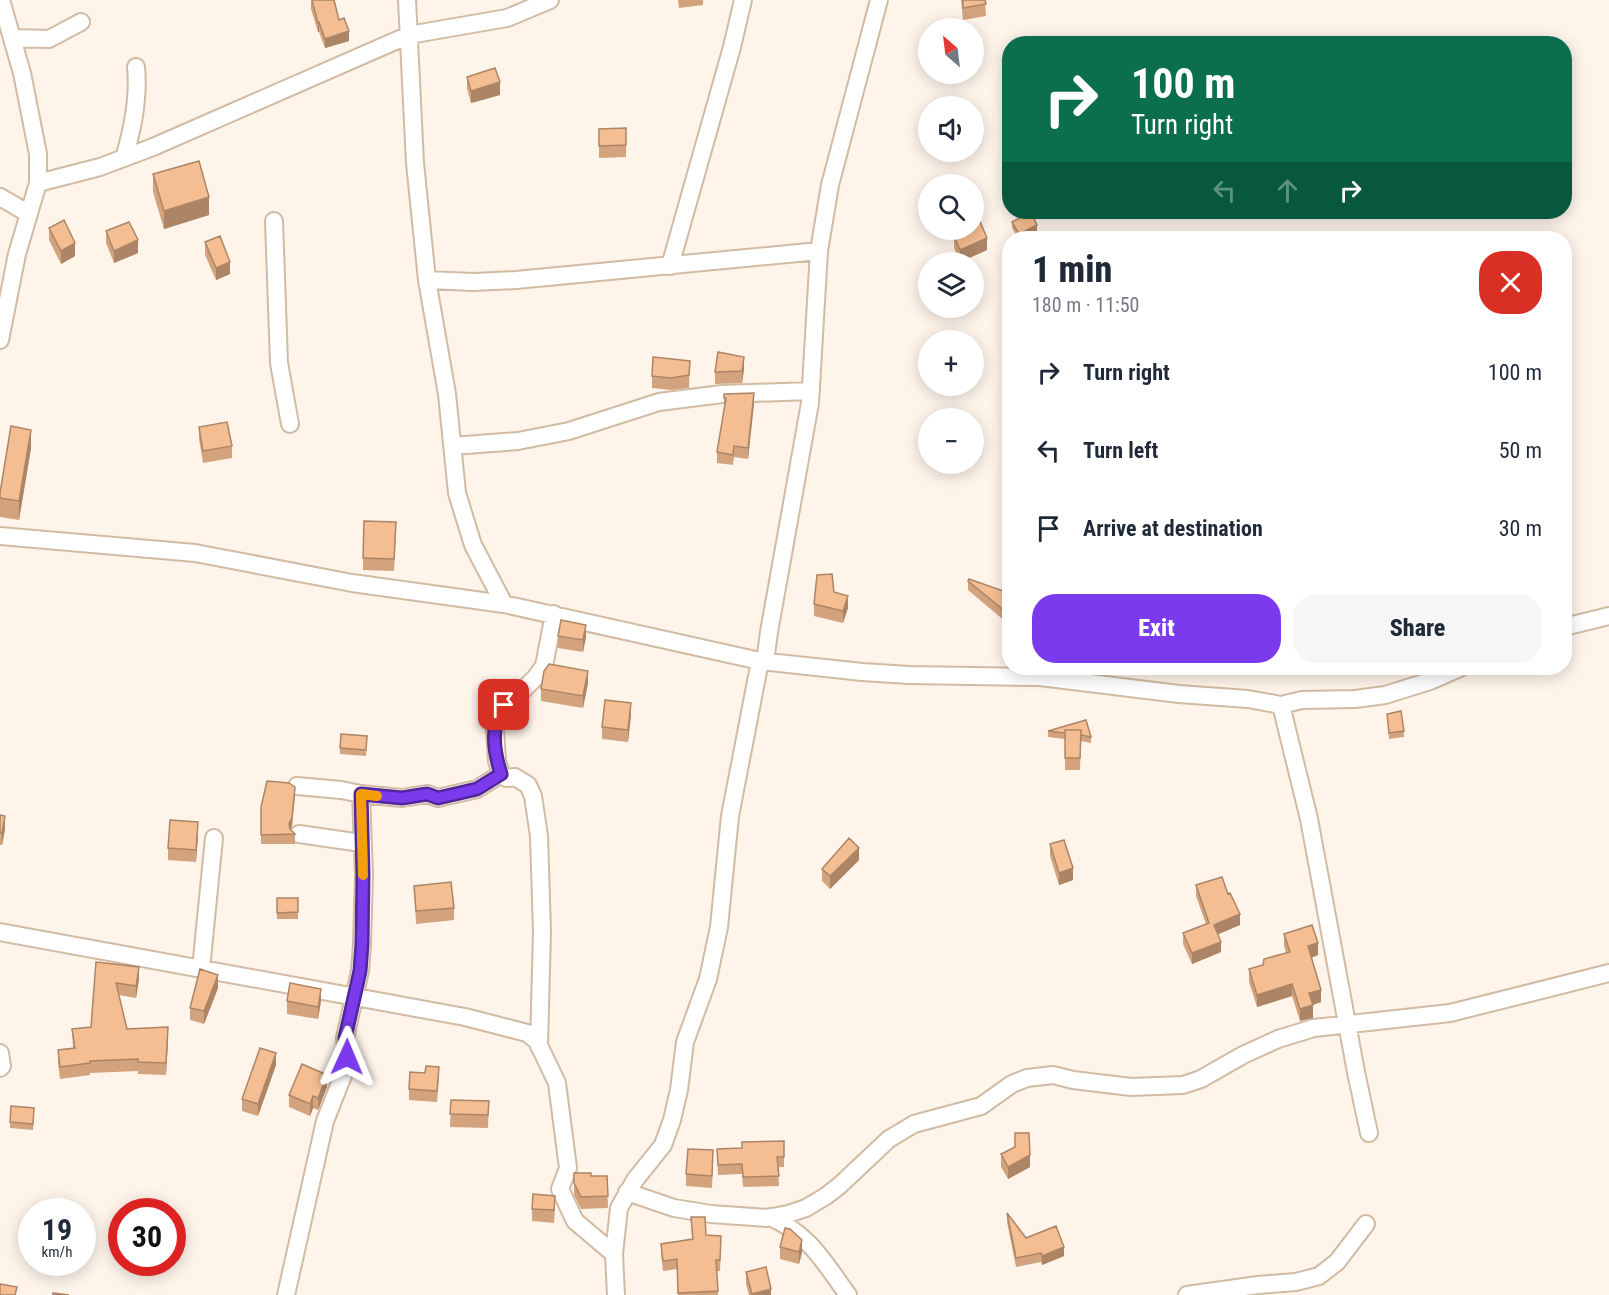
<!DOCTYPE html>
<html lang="en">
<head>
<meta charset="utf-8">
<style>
	:root { --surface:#fff; --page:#f6f6f7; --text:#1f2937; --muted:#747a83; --accent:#7c3aed }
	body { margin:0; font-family:"Roboto Condensed",sans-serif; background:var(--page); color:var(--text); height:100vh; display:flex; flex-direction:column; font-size:22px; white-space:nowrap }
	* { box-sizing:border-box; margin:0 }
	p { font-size:20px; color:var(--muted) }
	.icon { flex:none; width:33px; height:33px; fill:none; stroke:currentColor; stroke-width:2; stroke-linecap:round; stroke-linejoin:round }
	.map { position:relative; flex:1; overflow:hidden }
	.panel { position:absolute; left:1002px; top:231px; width:570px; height:444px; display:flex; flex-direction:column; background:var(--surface); border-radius:24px; box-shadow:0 3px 15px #0003 }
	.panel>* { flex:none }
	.hud { position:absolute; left:1002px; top:36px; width:570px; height:183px; border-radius:24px; box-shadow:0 3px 15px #0003; background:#0b6e4f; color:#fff; overflow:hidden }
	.needle { width:39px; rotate:332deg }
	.fabs { position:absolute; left:918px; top:18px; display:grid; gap:12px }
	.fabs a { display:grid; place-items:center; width:66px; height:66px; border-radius:50%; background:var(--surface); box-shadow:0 3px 15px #0003; font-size:30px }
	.speed { position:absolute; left:18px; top:1198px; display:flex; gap:12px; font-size:30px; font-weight:700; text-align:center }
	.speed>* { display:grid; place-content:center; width:78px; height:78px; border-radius:50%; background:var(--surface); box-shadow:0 3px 15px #0003; line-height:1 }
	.speed small { font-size:15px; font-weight:400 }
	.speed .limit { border:9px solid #d22; background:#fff; color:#111 }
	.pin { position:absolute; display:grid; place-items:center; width:51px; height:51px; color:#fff; margin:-26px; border-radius:12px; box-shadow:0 3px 9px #0006 }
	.me { position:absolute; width:66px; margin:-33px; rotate:1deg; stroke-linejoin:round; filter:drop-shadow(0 0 4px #0008) }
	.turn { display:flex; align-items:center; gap:21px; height:126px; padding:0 30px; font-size:27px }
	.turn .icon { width:78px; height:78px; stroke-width:2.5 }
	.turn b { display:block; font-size:42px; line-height:51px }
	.lanes { display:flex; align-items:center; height:57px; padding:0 30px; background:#0003; justify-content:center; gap:30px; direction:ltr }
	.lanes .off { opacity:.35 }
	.round { display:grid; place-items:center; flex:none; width:63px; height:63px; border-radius:24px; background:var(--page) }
	.head { display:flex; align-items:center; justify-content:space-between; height:102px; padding:0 30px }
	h1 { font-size:36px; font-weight:800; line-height:45px }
	.button { display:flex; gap:12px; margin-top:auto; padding:12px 30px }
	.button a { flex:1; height:69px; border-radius:24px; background:var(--accent); color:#fff; font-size:24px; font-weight:800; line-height:69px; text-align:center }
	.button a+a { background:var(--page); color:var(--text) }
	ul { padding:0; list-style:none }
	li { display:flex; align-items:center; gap:18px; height:78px; padding:0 30px }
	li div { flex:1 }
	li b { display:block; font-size:22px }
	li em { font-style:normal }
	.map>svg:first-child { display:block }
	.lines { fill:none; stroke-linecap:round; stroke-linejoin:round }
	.minor-casing { stroke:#d1bba3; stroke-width:20 }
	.minor { stroke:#fff; stroke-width:16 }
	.wall { fill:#d3a37e }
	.shaded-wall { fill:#ac8566 }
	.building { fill:#f5be92; stroke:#ac8566; stroke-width:1.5 }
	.route-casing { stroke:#51269a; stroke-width:15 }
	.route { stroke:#7c3aed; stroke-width:10 }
	.slow { stroke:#f59e0b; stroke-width:10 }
</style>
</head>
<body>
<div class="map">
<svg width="1609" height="1295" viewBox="0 0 1609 1295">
	<rect width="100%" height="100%" fill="#fef4ea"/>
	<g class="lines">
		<defs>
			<path id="minor" d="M 407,0 L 415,163 L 427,280 L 447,394 L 457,493 L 473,545 L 504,604
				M 12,38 L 49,39 L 81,22
				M 124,158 C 133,128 139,97 136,67
				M 38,183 L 100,167 L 153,147 L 409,35 L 507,18 L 550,0
				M 0,197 L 29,214
				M 274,221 L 279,363 L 290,424
				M 670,266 L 732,47 L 743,0
				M 427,280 L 474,282 L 516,280 L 819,251
				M 0,340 L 17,254 L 38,183 L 38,154 L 22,73 L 1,0
				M 452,446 L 518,441 L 569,431 L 659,402 L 722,394 L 811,391
				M 0,536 L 195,553 L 352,583 L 504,604 L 760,661 L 862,672 L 909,675 L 1040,677 L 1179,694 L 1248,699 L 1281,705 L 1302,700 L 1355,699 L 1385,695 L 1430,681 L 1460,668
				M 1564,627 L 1609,616
				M 765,662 L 769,632 L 810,403 L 819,251 L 830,185 L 879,0
				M 1281,705 L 1309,819 L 1356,1072 L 1369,1133
				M 297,786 L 341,790 L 361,794 L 402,798 L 427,794 L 438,798 L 477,789 L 501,774
				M 299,834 L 361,843
				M 0,932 L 465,1017 L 527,1033 L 537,1041 L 557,1083 L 568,1168 L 560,1189 L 575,1221 L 614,1254
				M 201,969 L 214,838
				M 539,1046 L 542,931 L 539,836 L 533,796 L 528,785 L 515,777 L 506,778 L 501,774 L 497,761 L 495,729 L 496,716 L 504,705 L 518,695 L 536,677 L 544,666 L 554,614
				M 0,1053 L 2,1066 L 0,1068
				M 627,1192 L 674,1208 L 711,1214 L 767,1218 L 788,1214 L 806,1208 L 826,1196 L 839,1186 L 889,1139 L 914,1124 L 981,1106 L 1012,1084 L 1027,1078 L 1053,1075 L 1073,1080 L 1131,1087 L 1183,1085 L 1201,1079 L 1243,1055 L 1278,1039 L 1314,1028 L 1450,1013 L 1609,973
				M 770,1217 C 809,1234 824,1262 848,1295
				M 286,1295 L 325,1121 L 344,1073 L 347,1057 L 345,1038 L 360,971 L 362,944 L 364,875 L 361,794
				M 616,1295 L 614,1254 L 619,1208 L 635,1180 L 663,1145 L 672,1120 L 679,1090 L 685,1042 L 708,979 L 719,927 L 730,816 L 760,661
				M 1187,1295 L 1258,1285 L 1296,1282 L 1319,1276 L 1337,1262 L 1366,1224"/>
		</defs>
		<use href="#minor" class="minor-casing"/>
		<use href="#minor" class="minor"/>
	</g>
	<path class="wall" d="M 311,0 L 339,20 L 349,41 L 325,48 L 319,32 L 318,32 L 311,9 Z
		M 678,0 L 703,0 L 703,5 L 679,8 Z
		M 961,0 L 985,0 L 986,16 L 963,20 Z
		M 467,77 L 500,95 L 471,103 L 467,89 Z
		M 626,128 L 626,157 L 599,158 L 599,129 Z
		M 153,174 L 209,215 L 164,229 L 153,192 Z
		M 1012,222 L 1037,231 L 1022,238 L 1018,238 L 1012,228 Z
		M 49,228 L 75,256 L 61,264 L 49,240 Z
		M 959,230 L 974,230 L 987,250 L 960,262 L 954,248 L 954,236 L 961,232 Z
		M 106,231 L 138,253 L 114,263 L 106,243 Z
		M 205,242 L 230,274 L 216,280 L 205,255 Z
		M 690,361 L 689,388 L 671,390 L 652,388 L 652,376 Z
		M 744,369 L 742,383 L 715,384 L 715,372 Z
		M 724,398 L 754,403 L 748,459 L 734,457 L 733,465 L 717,463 L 717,452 L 724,409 Z
		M 199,427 L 232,446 L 232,458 L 203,463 L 199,439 Z
		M 31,448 L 19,520 L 0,517 L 0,493 Z
		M 396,534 L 394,571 L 363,570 L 363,558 Z
		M 968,581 L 1003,591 L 1010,584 L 1010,618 L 1006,622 L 968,590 Z
		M 834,592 L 848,608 L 843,623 L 814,616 L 814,604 Z
		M 558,636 L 586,637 L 583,652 L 558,648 Z
		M 588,683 L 583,708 L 541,701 L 541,689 Z
		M 1387,714 L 1404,731 L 1404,737 L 1389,739 Z
		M 631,715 L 628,742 L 602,739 L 602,727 Z
		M 1048,731 L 1091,737 L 1091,743 L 1081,741 L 1080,770 L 1065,770 L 1065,739 L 1048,737 Z
		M 367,743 L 366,756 L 340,754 L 340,748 Z
		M 295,796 L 292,826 L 290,830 L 295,834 L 295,844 L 261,844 L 261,807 Z
		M 0,815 L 5,829 L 2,845 L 0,845 Z
		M 198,835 L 196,862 L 168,860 L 168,848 Z
		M 1050,844 L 1073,880 L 1059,885 L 1050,856 Z
		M 859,860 L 830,889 L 822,881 L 822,869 Z
		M 1196,885 L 1228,894 L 1240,925 L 1218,934 L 1221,952 L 1192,964 L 1183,944 L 1183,933 L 1206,924 L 1196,896 Z
		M 414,886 L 454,908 L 454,920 L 416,924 Z
		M 277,898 L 298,898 L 298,919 L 277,919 Z
		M 1284,934 L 1318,955 L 1311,958 L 1321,1002 L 1313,1005 L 1313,1018 L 1300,1021 L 1292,996 L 1257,1007 L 1249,982 L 1249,969 L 1263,965 L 1286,953 L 1284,946 Z
		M 96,962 L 139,979 L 136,998 L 119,995 L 127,1029 L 168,1039 L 166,1075 L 138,1074 L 138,1071 L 90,1073 L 90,1075 L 60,1079 L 58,1062 L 58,1050 L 73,1048 L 72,1029 L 91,1027 Z
		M 218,988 L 204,1024 L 190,1020 L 190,1008 Z
		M 287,1001 L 321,1001 L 318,1019 L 287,1014 Z
		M 276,1065 L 258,1116 L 242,1111 L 242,1099 Z
		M 439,1078 L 437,1102 L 409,1100 L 409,1089 Z
		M 327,1087 L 318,1110 L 313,1108 L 310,1116 L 289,1107 L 289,1095 Z
		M 451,1100 L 489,1101 L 488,1128 L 450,1127 Z
		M 34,1114 L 33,1130 L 10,1128 L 10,1122 Z
		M 784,1141 L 784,1167 L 778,1167 L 779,1186 L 743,1187 L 742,1174 L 718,1175 L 717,1149 L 742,1148 Z
		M 1015,1147 L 1030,1167 L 1008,1179 L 1001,1167 L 1001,1154 Z
		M 713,1163 L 712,1188 L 686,1186 L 686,1174 Z
		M 574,1173 L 591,1176 L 607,1176 L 608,1208 L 581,1209 L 574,1195 Z
		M 555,1208 L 554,1223 L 532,1221 L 532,1209 Z
		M 1007,1213 L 1026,1238 L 1064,1256 L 1042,1265 L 1041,1262 L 1016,1267 L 1007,1222 Z
		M 691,1217 L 706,1235 L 721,1246 L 720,1271 L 717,1271 L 718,1295 L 678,1295 L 677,1269 L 663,1271 L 661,1254 L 661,1244 L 692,1239 Z
		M 780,1247 L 802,1252 L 799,1264 L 780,1259 Z
		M 746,1272 L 771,1295 L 749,1295 L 746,1284 Z"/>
	<path class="shaded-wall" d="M 319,22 L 319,32 L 318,32 L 318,23 Z
		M 349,31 L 349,41 L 325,48 L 325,39 Z
		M 500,82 L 500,95 L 471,103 L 471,91 Z
		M 209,197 L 209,215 L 164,229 L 164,211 Z
		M 1037,225 L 1037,231 L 1022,238 L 1019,238 L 1019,234 Z
		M 987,238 L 987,250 L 960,262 L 960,250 Z
		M 138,240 L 138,253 L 114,263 L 114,251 Z
		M 75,243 L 75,256 L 61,264 L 61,251 Z
		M 230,262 L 230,274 L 216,280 L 216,268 Z
		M 744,357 L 744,369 L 742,383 L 742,371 Z
		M 754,393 L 754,403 L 748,459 L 748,448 Z
		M 31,430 L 31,448 L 19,520 L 19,501 Z
		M 848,596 L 848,608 L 843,623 L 843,611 Z
		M 1010,609 L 1010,618 L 1006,622 L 1006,612 Z
		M 586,625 L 586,637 L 583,652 L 583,640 Z
		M 588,671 L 588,683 L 583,708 L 583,696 Z
		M 631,703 L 631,715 L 628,742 L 628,730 Z
		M 295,787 L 292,826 L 289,833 L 289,824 Z
		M 5,816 L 5,829 L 2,845 L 2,833 Z
		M 198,822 L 198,835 L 196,862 L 196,850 Z
		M 859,848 L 859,860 L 830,889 L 830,876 Z
		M 1073,868 L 1073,880 L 1059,885 L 1059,873 Z
		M 1240,914 L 1240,925 L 1214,936 L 1214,925 Z
		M 1221,942 L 1221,952 L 1192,964 L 1192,953 Z
		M 1318,943 L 1318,955 L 1308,959 L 1308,946 Z
		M 139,967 L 139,979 L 136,998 L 136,986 Z
		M 218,975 L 218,988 L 204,1024 L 204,1011 Z
		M 1292,984 L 1292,996 L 1257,1007 L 1257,995 Z
		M 321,989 L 321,1001 L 318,1019 L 318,1007 Z
		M 1321,990 L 1321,1002 L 1309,1006 L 1309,993 Z
		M 1313,1005 L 1313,1018 L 1300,1021 L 1300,1009 Z
		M 168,1027 L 168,1039 L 166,1075 L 166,1063 Z
		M 276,1053 L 276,1065 L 258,1116 L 258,1104 Z
		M 327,1075 L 327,1087 L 318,1110 L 318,1098 Z
		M 313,1096 L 313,1108 L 310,1116 L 310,1104 Z
		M 1030,1155 L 1030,1167 L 1008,1179 L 1008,1167 Z
		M 802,1240 L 802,1252 L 799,1264 L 799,1252 Z
		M 1064,1247 L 1064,1256 L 1042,1265 L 1042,1256 Z
		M 771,1289 L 771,1295 L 752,1295 L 752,1294 Z"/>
	<path class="building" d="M 312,0 L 334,0 L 339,20 L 344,18 L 349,31 L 325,39 L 319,22 L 318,23 Z
		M 963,0 L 985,0 L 986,4 L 963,8 Z
		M 495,68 L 500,82 L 471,91 L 467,77 Z
		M 626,128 L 626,145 L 599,146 L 599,129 Z
		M 199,161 L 209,197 L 164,211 L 153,174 Z
		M 974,207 L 987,238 L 960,250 L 954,236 L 965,231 L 965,230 L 974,230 Z
		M 1031,212 L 1037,225 L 1019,234 L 1012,222 Z
		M 64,220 L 75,243 L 61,251 L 49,228 Z
		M 129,222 L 138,240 L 114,251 L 106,231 Z
		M 220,236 L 230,262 L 216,268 L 205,242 Z
		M 718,352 L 744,357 L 742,371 L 715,372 Z
		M 653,357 L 690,361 L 689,375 L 671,378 L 652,376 Z
		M 754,393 L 748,448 L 734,446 L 733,455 L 717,452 L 726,398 L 724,398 L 724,394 Z
		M 227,422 L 232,446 L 203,451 L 199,427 Z
		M 11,426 L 31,430 L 19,501 L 0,498 L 0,493 Z
		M 364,521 L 396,522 L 394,559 L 363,558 Z
		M 832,574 L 834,592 L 848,596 L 843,611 L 814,604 L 817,575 Z
		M 969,579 L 1003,591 L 1010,584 L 1010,609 L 1006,612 L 968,581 Z
		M 561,620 L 586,625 L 583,640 L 558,636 Z
		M 549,664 L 588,671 L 583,696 L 541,689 L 544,671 Z
		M 605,700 L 631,703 L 628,730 L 602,727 Z
		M 1401,711 L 1404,731 L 1389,733 L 1387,714 Z
		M 1086,720 L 1091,737 L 1081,735 L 1081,730 L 1065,730 L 1065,733 L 1048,731 Z
		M 1065,730 L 1081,730 L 1080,758 L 1065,758 Z
		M 341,734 L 367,736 L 366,750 L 340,748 Z
		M 267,781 L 289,783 L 295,787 L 292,817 L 289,824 L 290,829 L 295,834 L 261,835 L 261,807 Z
		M 0,815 L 5,816 L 2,833 L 0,833 Z
		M 170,820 L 198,822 L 196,850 L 168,848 Z
		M 849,838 L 859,848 L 830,876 L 822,869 Z
		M 1064,840 L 1073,868 L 1059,873 L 1050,844 Z
		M 1222,877 L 1228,894 L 1230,893 L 1240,914 L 1214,925 L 1221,942 L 1192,953 L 1183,933 L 1209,923 L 1196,885 Z
		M 451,882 L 454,908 L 416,911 L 414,886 Z
		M 277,898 L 298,898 L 298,912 L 277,913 Z
		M 1312,925 L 1318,943 L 1308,946 L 1321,990 L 1309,993 L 1313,1005 L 1300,1009 L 1292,984 L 1257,995 L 1249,969 L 1263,965 L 1264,959 L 1290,952 L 1284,934 Z
		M 96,962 L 139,967 L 136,986 L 116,983 L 127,1029 L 168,1027 L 166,1063 L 138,1062 L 138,1059 L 90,1061 L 90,1063 L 60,1067 L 58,1050 L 75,1048 L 72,1029 L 91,1027 Z
		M 200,969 L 218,975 L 204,1011 L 190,1008 Z
		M 290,983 L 321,989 L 318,1007 L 287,1001 Z
		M 260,1048 L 276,1053 L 258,1104 L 242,1099 Z
		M 302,1064 L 327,1075 L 318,1098 L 313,1096 L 310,1104 L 289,1095 Z
		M 426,1066 L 439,1067 L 437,1091 L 409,1089 L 410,1072 L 425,1073 Z
		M 451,1100 L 489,1101 L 488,1115 L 450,1114 Z
		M 11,1106 L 34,1108 L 33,1124 L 10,1122 Z
		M 1015,1133 L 1029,1133 L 1030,1155 L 1008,1167 L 1001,1154 L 1015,1147 Z
		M 784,1141 L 784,1157 L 777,1157 L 779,1176 L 743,1177 L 742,1164 L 718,1165 L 717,1149 L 742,1148 L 742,1142 Z
		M 688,1149 L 713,1150 L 712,1176 L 686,1174 Z
		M 574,1173 L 591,1173 L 591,1176 L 607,1176 L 608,1196 L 581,1197 L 574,1183 Z
		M 533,1194 L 555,1196 L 554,1210 L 532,1209 Z
		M 1007,1213 L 1026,1238 L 1056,1226 L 1064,1247 L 1042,1256 L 1041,1253 L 1016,1258 Z
		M 691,1217 L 705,1217 L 706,1235 L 721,1236 L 720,1260 L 716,1260 L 718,1291 L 678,1293 L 677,1259 L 663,1261 L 661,1244 L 693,1239 Z
		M 785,1228 L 790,1229 L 802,1240 L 799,1252 L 780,1247 Z
		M 766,1267 L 771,1289 L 752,1294 L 746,1272 Z
		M 0,1284 L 17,1287 L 15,1295 L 0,1295 Z
		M 53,1293 L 69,1295 L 53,1295 Z"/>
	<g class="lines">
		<defs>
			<path id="route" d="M 347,1057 L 345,1038 L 360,971 L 362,944 L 363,875 L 361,794 L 402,798 L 427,794 L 438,798 L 477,789 L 501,774 C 494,752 490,724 504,705"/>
		</defs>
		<use href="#route" class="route-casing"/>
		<use href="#route" class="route"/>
		<path class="slow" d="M 363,875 L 361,794 L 377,796"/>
	</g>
</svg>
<div class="fabs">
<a><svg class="needle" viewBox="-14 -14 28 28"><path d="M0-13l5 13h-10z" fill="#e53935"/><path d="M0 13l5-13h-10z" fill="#747a83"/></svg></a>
<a><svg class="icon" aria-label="sound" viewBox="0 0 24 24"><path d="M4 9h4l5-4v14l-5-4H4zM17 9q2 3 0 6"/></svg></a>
<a><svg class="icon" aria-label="search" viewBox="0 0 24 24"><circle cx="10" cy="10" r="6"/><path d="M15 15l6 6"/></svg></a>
<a><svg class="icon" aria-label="layers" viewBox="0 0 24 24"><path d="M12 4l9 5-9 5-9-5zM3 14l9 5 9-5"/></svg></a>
<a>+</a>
<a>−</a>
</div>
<div class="speed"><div>19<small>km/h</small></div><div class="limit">30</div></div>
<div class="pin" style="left:504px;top:705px;background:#d93025"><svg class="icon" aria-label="arrive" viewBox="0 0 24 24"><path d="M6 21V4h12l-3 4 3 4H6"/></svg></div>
<svg class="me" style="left:347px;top:1057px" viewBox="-20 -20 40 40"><path d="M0-17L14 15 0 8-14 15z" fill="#7c3aed" stroke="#fff" stroke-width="4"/></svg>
<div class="hud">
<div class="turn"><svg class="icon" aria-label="right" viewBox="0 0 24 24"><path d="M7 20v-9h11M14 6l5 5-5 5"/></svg><div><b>100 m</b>Turn right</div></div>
<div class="lanes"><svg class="icon off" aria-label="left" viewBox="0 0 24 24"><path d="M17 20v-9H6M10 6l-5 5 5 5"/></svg><svg class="icon off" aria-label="ahead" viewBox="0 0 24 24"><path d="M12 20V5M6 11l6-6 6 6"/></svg><svg class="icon" aria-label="right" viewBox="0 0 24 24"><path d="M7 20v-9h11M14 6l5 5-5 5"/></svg></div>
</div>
<section class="panel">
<div class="head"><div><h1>1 min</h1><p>180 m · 11:50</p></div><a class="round" style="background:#d93025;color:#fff"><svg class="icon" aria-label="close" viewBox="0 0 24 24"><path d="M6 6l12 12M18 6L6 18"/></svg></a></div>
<ul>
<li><svg class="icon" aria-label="right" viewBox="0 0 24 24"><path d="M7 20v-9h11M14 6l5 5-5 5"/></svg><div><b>Turn right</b></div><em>100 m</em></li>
<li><svg class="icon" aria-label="left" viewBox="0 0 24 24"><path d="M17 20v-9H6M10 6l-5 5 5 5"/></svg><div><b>Turn left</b></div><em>50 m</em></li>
<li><svg class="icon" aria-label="arrive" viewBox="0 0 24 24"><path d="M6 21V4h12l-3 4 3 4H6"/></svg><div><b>Arrive at destination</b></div><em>30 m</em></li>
</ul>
<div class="button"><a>Exit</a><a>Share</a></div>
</section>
</div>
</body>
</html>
